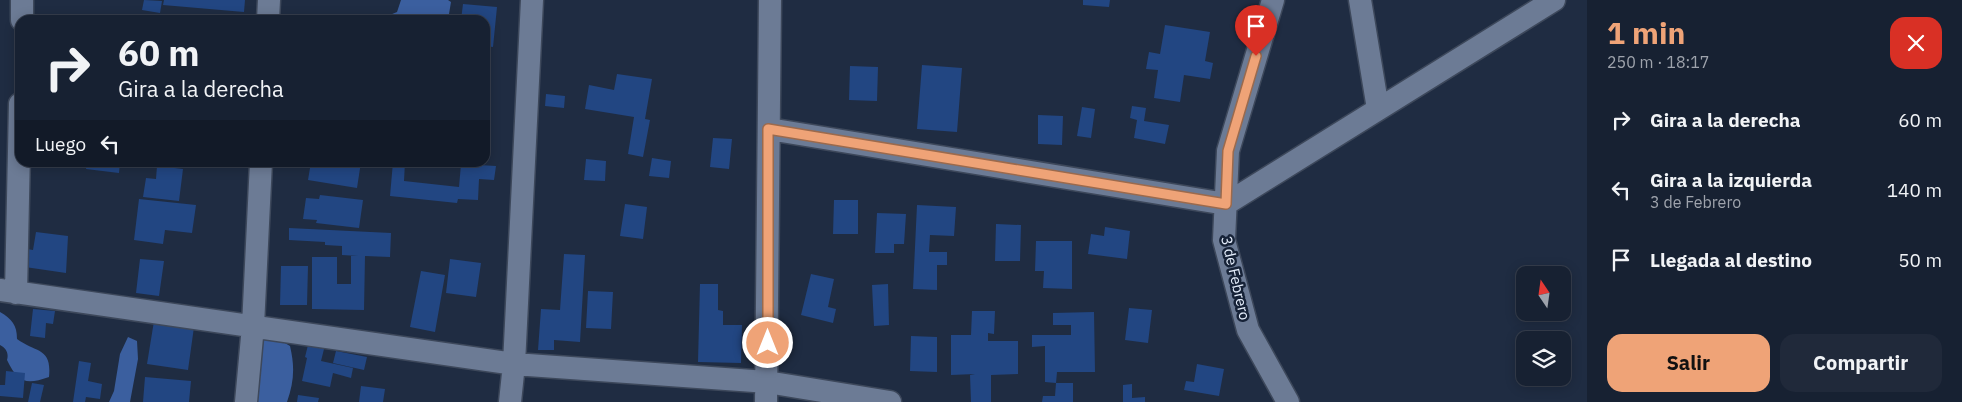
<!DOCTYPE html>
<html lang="es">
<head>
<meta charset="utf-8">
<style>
	:root { --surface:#172132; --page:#20293a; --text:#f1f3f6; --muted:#9ea3ac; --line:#363e4d; --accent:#efa377 }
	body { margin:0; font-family:"IBM Plex Sans",sans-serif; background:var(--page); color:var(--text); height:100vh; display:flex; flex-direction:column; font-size:19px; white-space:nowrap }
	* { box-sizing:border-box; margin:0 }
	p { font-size:16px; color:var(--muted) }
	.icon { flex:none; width:28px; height:28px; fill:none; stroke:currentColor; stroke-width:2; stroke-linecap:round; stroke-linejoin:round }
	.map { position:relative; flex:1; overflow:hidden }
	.side { display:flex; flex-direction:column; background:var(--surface); width:375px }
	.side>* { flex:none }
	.top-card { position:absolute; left:15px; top:15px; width:475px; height:152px; border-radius:15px; box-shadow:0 2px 12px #0003,0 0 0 1px var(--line); background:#172132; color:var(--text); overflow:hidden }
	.needle { width:32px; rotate:347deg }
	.controls { position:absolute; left:1516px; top:266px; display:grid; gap:10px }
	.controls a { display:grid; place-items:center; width:55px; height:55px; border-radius:10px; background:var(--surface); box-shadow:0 2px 12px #0003,0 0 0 1px var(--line); font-size:25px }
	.pin { position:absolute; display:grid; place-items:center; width:42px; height:42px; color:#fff; margin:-51px -21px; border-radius:50% 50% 50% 0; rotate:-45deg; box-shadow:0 0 5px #0007 }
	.pin .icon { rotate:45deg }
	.me { position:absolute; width:55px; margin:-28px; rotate:0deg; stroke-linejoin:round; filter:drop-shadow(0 0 4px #0008) }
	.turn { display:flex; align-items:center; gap:18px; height:105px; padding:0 20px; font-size:22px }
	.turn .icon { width:65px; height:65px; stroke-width:2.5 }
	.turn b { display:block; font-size:35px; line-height:42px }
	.then { display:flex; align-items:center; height:48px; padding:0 20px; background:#0003; gap:10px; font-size:19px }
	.round { display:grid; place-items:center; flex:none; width:52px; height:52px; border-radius:15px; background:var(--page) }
	.summary { display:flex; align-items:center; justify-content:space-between; height:85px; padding:0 20px }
	h1 { font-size:30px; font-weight:700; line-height:38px; color:var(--accent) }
	.button { display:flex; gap:10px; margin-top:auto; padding:10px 20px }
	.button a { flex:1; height:58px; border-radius:15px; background:var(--accent); color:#111; font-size:20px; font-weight:700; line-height:58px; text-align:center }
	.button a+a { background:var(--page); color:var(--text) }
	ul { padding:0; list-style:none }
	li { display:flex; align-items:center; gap:15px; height:70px; padding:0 20px }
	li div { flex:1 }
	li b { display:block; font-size:19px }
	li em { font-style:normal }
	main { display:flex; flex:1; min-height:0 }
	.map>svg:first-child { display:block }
	.forest { fill:#3b5f9f }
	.building { fill:#224682 }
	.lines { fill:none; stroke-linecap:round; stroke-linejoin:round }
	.minor-casing { stroke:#3d485b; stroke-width:25 }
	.minor { stroke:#6c7b95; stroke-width:22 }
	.route-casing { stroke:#9b6a4d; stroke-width:12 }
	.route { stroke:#efa377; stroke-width:9 }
	.labels { text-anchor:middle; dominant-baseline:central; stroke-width:5; stroke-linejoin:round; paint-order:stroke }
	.street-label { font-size:15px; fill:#e4edfb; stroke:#162237 }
</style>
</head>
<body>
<main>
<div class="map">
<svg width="1587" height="402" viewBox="0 0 1587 402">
	<rect width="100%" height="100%" fill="#1f2c42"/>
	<path class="forest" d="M 401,0 L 448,0 L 451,2 L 448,20 L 378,20 L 397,12 Z
		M 0,312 C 12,319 17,325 17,339 C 36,353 52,347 49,377 C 26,385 18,383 7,360 C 9,353 6,348 0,345 Z
		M 273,336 L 290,346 C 295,367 294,382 287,402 L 249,402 L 255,341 Z
		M 128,337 L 137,341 L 138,359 L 130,402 L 109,402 L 114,391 L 120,354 Z"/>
	<path class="building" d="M 144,0 L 162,1 L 160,13 L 142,10 Z
		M 164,0 L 245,0 L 244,12 L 163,5 Z
		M 1083,0 L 1110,0 L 1109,7 L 1083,5 Z
		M 463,4 L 497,7 L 493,47 L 485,46 L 485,20 L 461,20 Z
		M 1165,25 L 1210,32 L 1205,61 L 1213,63 L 1210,79 L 1184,75 L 1180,102 L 1154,98 L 1158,70 L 1146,69 L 1149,52 L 1160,54 Z
		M 922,65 L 962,68 L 957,132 L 917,129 Z
		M 850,66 L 878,67 L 877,101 L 849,100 Z
		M 617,74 L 652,79 L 645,119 L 650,120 L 643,157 L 628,154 L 634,117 L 585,109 L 589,85 L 614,90 Z
		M 546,94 L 565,96 L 564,108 L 545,106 Z
		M 1132,106 L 1146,108 L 1144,121 L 1169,125 L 1165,144 L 1134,138 L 1137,120 L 1130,118 Z
		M 1082,107 L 1095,109 L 1091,138 L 1077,136 Z
		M 1038,115 L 1063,116 L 1062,145 L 1038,144 Z
		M 713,138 L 732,139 L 729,169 L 710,167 Z
		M 652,158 L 671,161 L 669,178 L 649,176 Z
		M 586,159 L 606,161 L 605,181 L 584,180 Z
		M 87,162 L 120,162 L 119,173 L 86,169 Z
		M 311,162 L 361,162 L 357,188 L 308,180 Z
		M 393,162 L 405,162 L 404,181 L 459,187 L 461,164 L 496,166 L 494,180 L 479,179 L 478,200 L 458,199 L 457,203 L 390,196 Z
		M 157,166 L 183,169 L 179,201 L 143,197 L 146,178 L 156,179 Z
		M 320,195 L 363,200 L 359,228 L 316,223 L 317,220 L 303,219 L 306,198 L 319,199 Z
		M 139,199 L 196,205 L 192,233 L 165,230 L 163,244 L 134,240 Z
		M 834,200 L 858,200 L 858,234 L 833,234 Z
		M 625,204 L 647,207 L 643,239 L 620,236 Z
		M 917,205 L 956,207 L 954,236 L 930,235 L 929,252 L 947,252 L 947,265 L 937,265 L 937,290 L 913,289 Z
		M 877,213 L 906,214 L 904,244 L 894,244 L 894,253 L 875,253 Z
		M 996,224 L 1021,225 L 1020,261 L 995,261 Z
		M 1105,227 L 1130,231 L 1127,259 L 1088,254 L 1091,234 L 1104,236 Z
		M 289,228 L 391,233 L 390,257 L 365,256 L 364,310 L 312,309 L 312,257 L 337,257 L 337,284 L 351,284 L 351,256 L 358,256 L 342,255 L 342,246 L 325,245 L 325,242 L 289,240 Z
		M 36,232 L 68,236 L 66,273 L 25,267 L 27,249 L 33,250 Z
		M 1036,241 L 1072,241 L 1072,289 L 1043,288 L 1044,271 L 1035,271 Z
		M 564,254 L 585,255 L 580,342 L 554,340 L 554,350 L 538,350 L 541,309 L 560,310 Z
		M 140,259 L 164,261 L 159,296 L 136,293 Z
		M 450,259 L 481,263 L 476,297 L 446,293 Z
		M 281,266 L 308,266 L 307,305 L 280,305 Z
		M 421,271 L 445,275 L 435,332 L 410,327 Z
		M 811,274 L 834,279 L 828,307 L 836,309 L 833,323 L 801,315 Z
		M 700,284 L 718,284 L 718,310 L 723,311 L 723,325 L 742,325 L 741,363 L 698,362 Z
		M 888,284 L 889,325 L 874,326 L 872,285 Z
		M 588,291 L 613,292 L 611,329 L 586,328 Z
		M 1129,308 L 1152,310 L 1148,343 L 1125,340 Z
		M 33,309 L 55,311 L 53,324 L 46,323 L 45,338 L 30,336 Z
		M 972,311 L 995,311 L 994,334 L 988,333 L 988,341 L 1018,341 L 1018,374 L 991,375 L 991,402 L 971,402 L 970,375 L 975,374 L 951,375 L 951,335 L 971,335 Z
		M 1094,312 L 1095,372 L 1057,372 L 1056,383 L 1073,383 L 1073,402 L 1042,402 L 1043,396 L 1055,396 L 1056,383 L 1045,382 L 1045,346 L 1032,347 L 1032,335 L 1071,335 L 1071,325 L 1053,325 L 1053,313 Z
		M 154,321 L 194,327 L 188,370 L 147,364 Z
		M 911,336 L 937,337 L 937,372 L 910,371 Z
		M 308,345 L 324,349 L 321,361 L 353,368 L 351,378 L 333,373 L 330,387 L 302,381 L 307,358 L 305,357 Z
		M 336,351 L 367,357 L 364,370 L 333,363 Z
		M 79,361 L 91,363 L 88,381 L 102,384 L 100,399 L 86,397 L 85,402 L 73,402 Z
		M 1197,364 L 1224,369 L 1219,396 L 1184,390 L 1186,381 L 1194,382 Z
		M 6,371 L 25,373 L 23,398 L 0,396 L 0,385 L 5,385 Z
		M 145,377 L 191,381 L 189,402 L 143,402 Z
		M 32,383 L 44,385 L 40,402 L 28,402 Z
		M 1132,384 L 1132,398 L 1145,397 L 1145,402 L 1123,402 L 1123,385 Z
		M 361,386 L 385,389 L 383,402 L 359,402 Z
		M 298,395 L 319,398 L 318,402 L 297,402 Z"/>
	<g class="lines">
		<defs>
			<path id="minor" d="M 1273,0 L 1228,151 L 1224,240 L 1248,330 L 1288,402
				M 1360,0 L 1378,109
				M 22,20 L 22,0
				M 268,20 L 269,0
				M 769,129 L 1226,204 L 1554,0
				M 0,290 L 514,364 L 767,382 L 890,402
				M 16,293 L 20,104
				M 246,402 L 253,326 L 261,162
				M 510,402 L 514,364 L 532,0
				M 766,402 L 770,0"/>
		</defs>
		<use href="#minor" class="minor-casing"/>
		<use href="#minor" class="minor"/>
	</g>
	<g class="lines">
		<defs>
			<path id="route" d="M 768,343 L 768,129 L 1226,204 L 1228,151 L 1256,56"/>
		</defs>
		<use href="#route" class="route-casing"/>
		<use href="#route" class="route"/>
	</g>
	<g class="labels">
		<g class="street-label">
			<text transform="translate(1236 278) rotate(77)">3 de Febrero</text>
		</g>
	</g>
</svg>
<div class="controls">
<a><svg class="needle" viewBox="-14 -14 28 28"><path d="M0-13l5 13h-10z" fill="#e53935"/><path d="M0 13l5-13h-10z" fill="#9ea3ac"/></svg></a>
<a><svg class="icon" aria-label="layers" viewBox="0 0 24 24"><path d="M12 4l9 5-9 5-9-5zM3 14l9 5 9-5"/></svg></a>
</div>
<div class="pin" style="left:1256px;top:56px;background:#d93025"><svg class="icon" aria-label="arrive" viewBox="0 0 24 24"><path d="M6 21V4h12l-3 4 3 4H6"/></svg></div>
<svg class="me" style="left:768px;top:343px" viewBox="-20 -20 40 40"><circle r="17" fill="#efa377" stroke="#fff" stroke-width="3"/><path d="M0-11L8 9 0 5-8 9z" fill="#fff"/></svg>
<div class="top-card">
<div class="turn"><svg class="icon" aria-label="right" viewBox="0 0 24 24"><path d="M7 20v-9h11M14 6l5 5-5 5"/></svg><div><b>60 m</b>Gira a la derecha</div></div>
<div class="then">Luego<svg class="icon" aria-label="left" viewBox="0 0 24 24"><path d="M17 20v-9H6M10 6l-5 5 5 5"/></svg></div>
</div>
</div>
<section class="side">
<div class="summary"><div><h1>1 min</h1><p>250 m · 18:17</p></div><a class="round" style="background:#d93025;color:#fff"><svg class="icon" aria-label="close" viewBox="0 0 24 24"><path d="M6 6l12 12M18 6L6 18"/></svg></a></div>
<ul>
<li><svg class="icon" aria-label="right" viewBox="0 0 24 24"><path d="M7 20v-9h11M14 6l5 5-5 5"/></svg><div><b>Gira a la derecha</b></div><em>60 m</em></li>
<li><svg class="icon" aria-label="left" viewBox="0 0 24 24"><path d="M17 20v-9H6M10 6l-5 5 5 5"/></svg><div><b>Gira a la izquierda</b><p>3 de Febrero</p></div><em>140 m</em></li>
<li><svg class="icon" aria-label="arrive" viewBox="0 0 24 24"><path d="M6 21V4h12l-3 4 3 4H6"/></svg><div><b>Llegada al destino</b></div><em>50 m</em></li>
</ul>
<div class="button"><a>Salir</a><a>Compartir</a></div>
</section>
</main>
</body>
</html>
